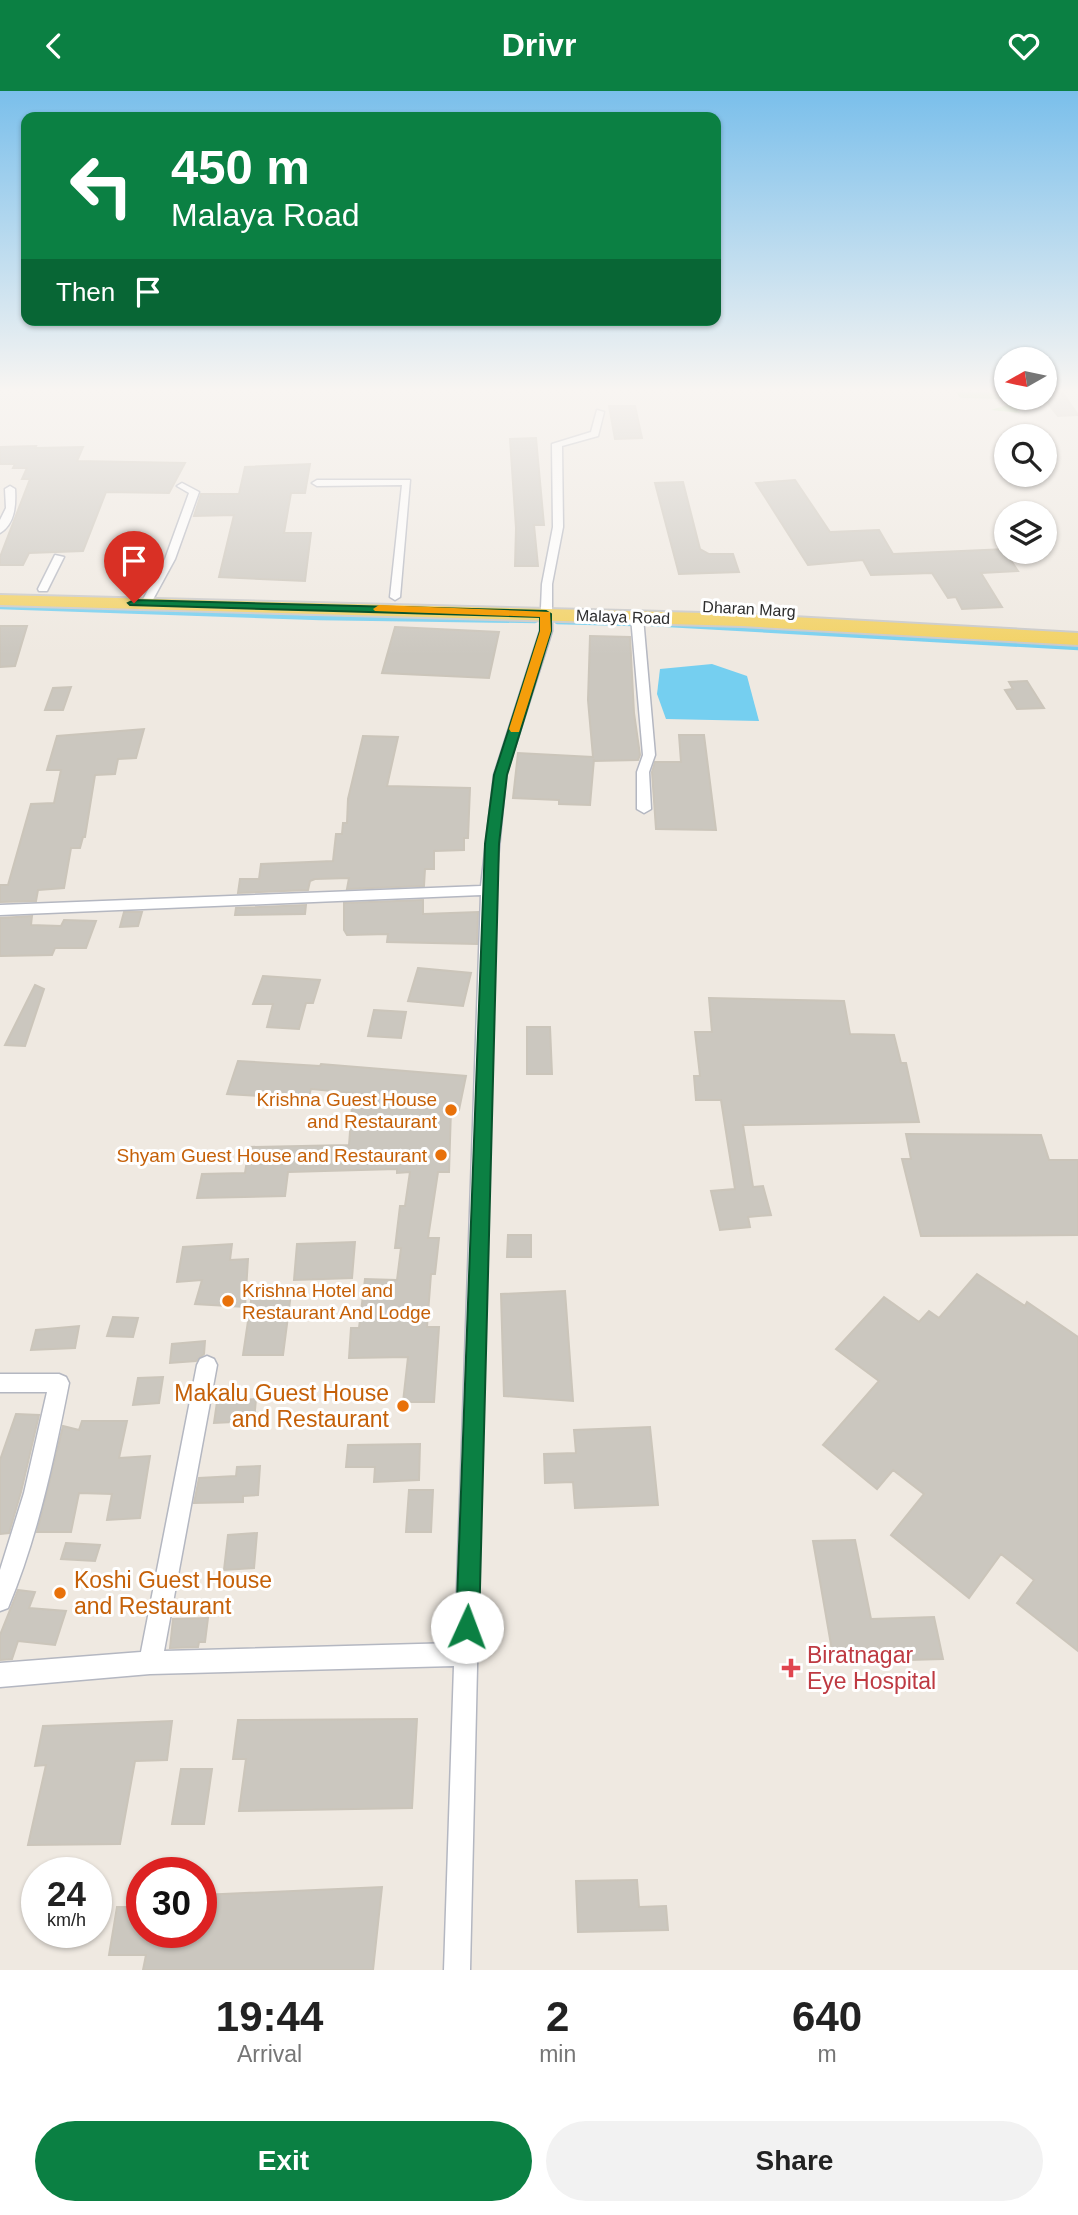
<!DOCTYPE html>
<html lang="en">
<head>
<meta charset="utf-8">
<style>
	:root { --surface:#fff; --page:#f2f2f2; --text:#222; --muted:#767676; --accent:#0b8043 }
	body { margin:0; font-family:Arial,sans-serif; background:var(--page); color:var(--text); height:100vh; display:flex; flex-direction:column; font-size:26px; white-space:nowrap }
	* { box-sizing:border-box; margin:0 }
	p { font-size:23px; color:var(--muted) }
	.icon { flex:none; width:38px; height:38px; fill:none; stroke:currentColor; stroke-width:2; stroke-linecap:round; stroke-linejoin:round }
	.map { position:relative; height:1879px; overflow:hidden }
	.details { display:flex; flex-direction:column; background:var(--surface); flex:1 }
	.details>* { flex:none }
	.guide { position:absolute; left:21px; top:21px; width:700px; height:214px; border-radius:14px; box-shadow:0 2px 5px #0004; background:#0b8043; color:#fff; overflow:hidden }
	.needle { width:46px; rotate:261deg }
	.controls { position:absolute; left:994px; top:256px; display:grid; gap:14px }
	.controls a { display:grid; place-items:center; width:63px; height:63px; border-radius:50%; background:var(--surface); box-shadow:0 2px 5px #0004; font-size:35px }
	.speed { position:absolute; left:21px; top:1766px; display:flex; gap:14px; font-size:35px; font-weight:700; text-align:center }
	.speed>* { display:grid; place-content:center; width:91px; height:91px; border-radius:50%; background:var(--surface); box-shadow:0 2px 5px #0004; line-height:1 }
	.speed small { font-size:18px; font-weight:400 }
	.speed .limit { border:10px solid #d22; background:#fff; color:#111 }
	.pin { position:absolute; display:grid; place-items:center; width:60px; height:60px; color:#fff; margin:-72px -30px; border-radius:50% 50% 50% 0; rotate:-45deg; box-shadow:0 0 7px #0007 }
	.pin .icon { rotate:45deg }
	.me { position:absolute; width:77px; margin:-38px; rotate:2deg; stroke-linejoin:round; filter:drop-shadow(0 0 5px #0008) }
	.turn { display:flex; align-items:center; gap:24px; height:147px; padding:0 35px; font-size:32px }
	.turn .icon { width:91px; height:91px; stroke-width:2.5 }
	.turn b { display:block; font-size:49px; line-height:60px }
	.then { display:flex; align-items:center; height:66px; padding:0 35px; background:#0003; gap:14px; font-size:26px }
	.eta { display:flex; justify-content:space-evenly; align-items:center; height:119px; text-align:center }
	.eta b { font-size:42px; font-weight:800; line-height:49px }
	.button { display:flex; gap:14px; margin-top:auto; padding:14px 35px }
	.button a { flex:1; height:80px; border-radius:42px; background:var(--accent); color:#fff; font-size:28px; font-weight:800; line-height:80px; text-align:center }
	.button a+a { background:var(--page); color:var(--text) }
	header { display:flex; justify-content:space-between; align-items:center; height:91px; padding:0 35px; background:var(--accent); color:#fff; font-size:32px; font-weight:800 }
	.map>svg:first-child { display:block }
	.green { fill:#b6e59e }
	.water { fill:#75cff0 }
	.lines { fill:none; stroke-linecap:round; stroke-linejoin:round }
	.stream { stroke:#75cff0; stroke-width:4.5 }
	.building { fill:#cbc7bf; stroke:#cbc5ba; stroke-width:2 }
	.minor-casing { stroke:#b4b7c1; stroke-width:3 }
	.primary-casing { stroke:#c9c9c9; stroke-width:4 }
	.minor { fill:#fff; fill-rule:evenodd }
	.primary { fill:#f2d163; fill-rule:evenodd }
	.route { fill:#0b8043; stroke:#07532c; stroke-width:2 }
	.slow { fill:#f59e0b }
	.food-dot { fill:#e8710a; stroke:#fff; stroke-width:2.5 }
	.health-dot { fill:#e0444e; stroke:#fff; stroke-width:2.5 }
	.labels { text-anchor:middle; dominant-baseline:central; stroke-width:6; stroke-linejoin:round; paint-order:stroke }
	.far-street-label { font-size:16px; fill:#2e2e2e; stroke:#fff }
	.food-label { font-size:19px; fill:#c56008; stroke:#fff; text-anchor:end }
	.near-food-label { font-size:23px; fill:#c56008; stroke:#fff; text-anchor:end }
	.near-health-label { font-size:23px; fill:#be3a42; stroke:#fff; text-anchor:start }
</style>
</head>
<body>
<header><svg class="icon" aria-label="back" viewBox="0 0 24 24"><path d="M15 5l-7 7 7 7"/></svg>Drivr<svg class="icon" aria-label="heart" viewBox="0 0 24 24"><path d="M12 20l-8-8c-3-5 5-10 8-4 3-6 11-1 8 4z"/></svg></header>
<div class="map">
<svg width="1078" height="1879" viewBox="0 0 1078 1879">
	<rect width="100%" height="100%" fill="#efe9e1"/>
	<path class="green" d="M 957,301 L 983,301 L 1017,307 L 1020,312 L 1017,318 L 1020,322 L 991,319 L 1007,314 L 1003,308 L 963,307 L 959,306 Z"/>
	<path class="water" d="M 712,573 L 747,585 L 759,630 L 666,628 L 657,603 L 660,578 Z"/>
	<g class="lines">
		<path class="stream" d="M 0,516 L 320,527 L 535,530
			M 557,531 L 634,533
			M 651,533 L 1078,557"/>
	</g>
	<path class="building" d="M 1045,301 L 1062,301 L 1078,324 L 1058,325 L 1043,306 Z
		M 609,315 L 635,315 L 642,347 L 615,348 Z
		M 536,347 L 544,434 L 534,434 L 538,475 L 515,475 L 516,437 L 510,348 Z
		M 36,355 L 35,357 L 83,356 L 77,370 L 185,372 L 169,402 L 106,401 L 83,460 L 29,462 L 23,474 L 0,474 L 0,466 L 30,388 L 22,388 L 27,377 L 13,377 L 15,373 L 0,373 L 0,356 Z
		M 310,373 L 305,402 L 291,402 L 284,442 L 311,442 L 305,490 L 219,486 L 234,424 L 194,425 L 201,403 L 239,403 L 245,376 Z
		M 795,389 L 830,441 L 879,439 L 893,463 L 1006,458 L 1006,462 L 1018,480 L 981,482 L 1002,516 L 962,518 L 956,506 L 948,507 L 932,482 L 871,484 L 863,469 L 808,474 L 756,392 Z
		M 683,391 L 700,458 L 709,463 L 733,463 L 739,481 L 679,483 L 655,392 Z
		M 0,535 L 27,535 L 15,575 L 0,576 Z
		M 395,536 L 499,541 L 489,587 L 382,582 Z
		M 590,545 L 630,546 L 634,622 L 640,664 L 638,669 L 594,670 L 594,668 L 590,714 L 559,713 L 559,709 L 513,707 L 518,662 L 593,666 L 588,609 Z
		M 1027,590 L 1044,617 L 1017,618 L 1005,599 L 1013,598 L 1009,591 Z
		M 71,596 L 63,619 L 45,619 L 53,597 Z
		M 144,638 L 136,667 L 118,668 L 115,683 L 95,684 L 85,746 L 83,746 L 80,757 L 71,757 L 64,797 L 38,799 L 36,810 L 0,811 L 0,794 L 8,794 L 31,713 L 54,712 L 61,679 L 47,679 L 57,645 Z
		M 679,644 L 704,644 L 716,739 L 656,738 L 652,681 L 655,671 L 681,671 Z
		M 363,645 L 398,646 L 387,695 L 470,697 L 468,747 L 464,747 L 464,759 L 434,760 L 434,778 L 425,778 L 424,795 L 347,798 L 349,787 L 315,788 L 310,790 L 308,799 L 238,802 L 240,788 L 259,788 L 261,773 L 333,770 L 336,743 L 342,743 L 343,732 L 347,732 L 348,708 Z
		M 423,809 L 423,823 L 478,821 L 477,853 L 387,851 L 388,843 L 347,844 L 344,839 L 344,812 Z
		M 306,814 L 305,823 L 235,824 L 236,817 Z
		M 124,821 L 142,821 L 138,835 L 120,836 Z
		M 32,825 L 31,834 L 61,835 L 64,829 L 96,830 L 86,857 L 55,857 L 52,864 L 0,865 L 0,827 Z
		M 418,877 L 471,882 L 463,915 L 408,910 Z
		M 263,885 L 320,889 L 313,912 L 306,912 L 299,938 L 267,936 L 273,913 L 253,913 Z
		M 35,894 L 44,898 L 25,955 L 5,954 Z
		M 709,907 L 844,910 L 850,943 L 894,944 L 901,972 L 906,972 L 919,1031 L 743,1034 L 753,1096 L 763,1095 L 771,1124 L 748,1126 L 750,1136 L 720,1139 L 711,1100 L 735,1098 L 721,1009 L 696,1009 L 694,985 L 700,985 L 695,941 L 712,941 Z
		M 374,919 L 406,921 L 401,947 L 368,945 Z
		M 527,936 L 550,936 L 552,983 L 527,983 Z
		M 238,970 L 320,975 L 321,973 L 466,985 L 459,1019 L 451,1018 L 449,1081 L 438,1081 L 428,1147 L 439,1147 L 435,1183 L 431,1183 L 427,1236 L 439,1236 L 434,1311 L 403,1311 L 408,1266 L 349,1267 L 351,1237 L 359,1237 L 365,1188 L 397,1189 L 401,1157 L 395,1157 L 400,1115 L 405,1115 L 410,1081 L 397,1082 L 397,1078 L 288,1081 L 285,1105 L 197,1107 L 202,1083 L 245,1082 L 249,1056 L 349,1054 L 353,1002 L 311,998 L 308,1008 L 227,1003 Z
		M 906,1043 L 1041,1044 L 1049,1069 L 1078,1069 L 1078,1144 L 921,1145 L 902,1068 L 911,1068 Z
		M 508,1144 L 531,1144 L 531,1166 L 507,1166 Z
		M 355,1151 L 352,1187 L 294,1189 L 297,1153 Z
		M 232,1153 L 230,1169 L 248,1168 L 245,1216 L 195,1213 L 202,1189 L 177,1191 L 183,1156 Z
		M 977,1183 L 1025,1215 L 1027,1211 L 1078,1246 L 1078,1560 L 1017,1512 L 1034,1489 L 1001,1463 L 969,1507 L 891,1444 L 924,1403 L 893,1379 L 877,1398 L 823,1354 L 879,1290 L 836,1258 L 884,1206 L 919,1231 L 929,1220 L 939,1227 Z
		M 565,1200 L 573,1310 L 504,1305 L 501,1203 Z
		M 291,1202 L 283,1264 L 243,1264 L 252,1203 Z
		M 113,1226 L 138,1227 L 133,1246 L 107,1245 Z
		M 79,1235 L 75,1257 L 31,1259 L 36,1239 Z
		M 205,1250 L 204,1263 L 196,1270 L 170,1272 L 172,1253 Z
		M 163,1286 L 159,1312 L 133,1314 L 138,1287 Z
		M 256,1308 L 254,1330 L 214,1332 L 217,1311 Z
		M 16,1323 L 39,1324 L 21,1401 L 9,1442 L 0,1443 L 0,1369 Z
		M 82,1330 L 127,1330 L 119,1367 L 150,1365 L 140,1427 L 107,1429 L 112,1403 L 79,1402 L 71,1441 L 37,1441 L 63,1335 L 79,1339 Z
		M 650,1336 L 658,1414 L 575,1417 L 573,1391 L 545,1392 L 544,1363 L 576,1362 L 574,1339 Z
		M 420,1353 L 419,1389 L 374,1391 L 375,1376 L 346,1376 L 348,1354 Z
		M 260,1375 L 258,1404 L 243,1405 L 243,1411 L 194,1412 L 199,1387 L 236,1385 L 237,1376 Z
		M 409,1399 L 433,1399 L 431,1441 L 406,1441 Z
		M 257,1442 L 254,1477 L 224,1479 L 228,1444 Z
		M 855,1449 L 871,1528 L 934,1526 L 943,1568 L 834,1571 L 813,1450 Z
		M 66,1452 L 100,1454 L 95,1470 L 61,1468 Z
		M 18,1499 L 35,1501 L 29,1517 L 66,1520 L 55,1554 L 18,1550 L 12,1568 L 0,1569 L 0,1544 Z
		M 208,1527 L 205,1551 L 199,1551 L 198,1556 L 170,1557 L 173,1528 Z
		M 417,1628 L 412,1717 L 239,1720 L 246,1668 L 233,1668 L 238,1629 Z
		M 172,1630 L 167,1669 L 135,1670 L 120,1753 L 28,1754 L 46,1674 L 35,1675 L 43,1635 Z
		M 181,1678 L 212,1678 L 204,1733 L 172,1733 Z
		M 637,1789 L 639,1816 L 666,1815 L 668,1839 L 578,1841 L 576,1790 Z
		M 382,1796 L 373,1879 L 143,1879 L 146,1864 L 109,1864 L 117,1816 L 142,1816 L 142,1841 L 201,1841 L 201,1804 Z"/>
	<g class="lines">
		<defs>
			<path id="minor" d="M 597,319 L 604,321 L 598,345 L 562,355 L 563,436 L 552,493 L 552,540 L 506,684 L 495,799 L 470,1879 L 444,1879 L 454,1575 L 150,1583 L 0,1596 L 0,1572 L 141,1561 L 197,1274 L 200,1268 L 207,1265 L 214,1268 L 217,1274 L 164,1560 L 455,1552 L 481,804 L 0,824 L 0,814 L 481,795 L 494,684 L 540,540 L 542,493 L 553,436 L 552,353 L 591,341 Z
				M 410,389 L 400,506 L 395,509 L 390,506 L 402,394 L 317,395 L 312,392 L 317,389 Z
				M 182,392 L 199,401 L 175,468 L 150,514 L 142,514 L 141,512 L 165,468 L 189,402 L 177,395 Z
				M 10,395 L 15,398 C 16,414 15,433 0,442 L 0,429 L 6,417 L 5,398 Z
				M 55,464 L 64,466 L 47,500 L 39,500 L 38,498 Z
				M 637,523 L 643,526 L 655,664 L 649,681 L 651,718 L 644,722 L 637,718 L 637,681 L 643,664 L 631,526 Z
				M 0,1283 L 59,1283 L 66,1286 L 69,1292 C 54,1368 38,1445 8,1517 L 0,1520 L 0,1479 L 24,1402 L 47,1301 L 0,1301 Z"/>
			<path id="primary" d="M 0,504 L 742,523 L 1078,542 L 1078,554 L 742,535 L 0,514 Z"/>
		</defs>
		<use href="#minor" class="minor-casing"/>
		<use href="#primary" class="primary-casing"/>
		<use href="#minor" class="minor"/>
		<use href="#primary" class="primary"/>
	</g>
	<linearGradient id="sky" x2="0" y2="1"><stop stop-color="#7abfeb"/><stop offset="0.53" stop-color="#f8f5f2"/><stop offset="1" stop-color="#f8f5f2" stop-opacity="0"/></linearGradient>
	<rect width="1078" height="564" fill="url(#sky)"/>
	<path class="route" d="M 134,509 L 546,520 L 551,523 L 551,540 L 507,684 L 499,753 L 479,1536 L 475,1544 L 467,1547 L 459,1544 L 456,1536 L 485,753 L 494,684 L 540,540 L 540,526 L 130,514 L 128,512 Z"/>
	<path class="slow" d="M 379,514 L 550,521 L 551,540 L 519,641 L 511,641 L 509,638 L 540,540 L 540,526 L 375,520 L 373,518 Z"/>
	<g class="food-dot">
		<circle cx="451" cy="1019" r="7"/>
		<circle cx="441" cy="1064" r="7"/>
		<circle cx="228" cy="1210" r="7"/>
		<circle cx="403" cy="1315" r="7"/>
		<circle cx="60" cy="1502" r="7"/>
	</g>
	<path class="health-dot" d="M787.5 1566.5h7v7h7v7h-7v7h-7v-7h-7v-7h7z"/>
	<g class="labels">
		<g class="far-street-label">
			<text transform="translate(749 518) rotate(3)">Dharan Marg</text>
			<text transform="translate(623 526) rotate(2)">Malaya Road</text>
		</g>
		<g class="food-label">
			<text x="437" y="1008">Krishna Guest House<tspan x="437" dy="22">and Restaurant</tspan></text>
			<text x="427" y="1064">Shyam Guest House and Restaurant</text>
			<text x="242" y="1199" text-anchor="start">Krishna Hotel and<tspan x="242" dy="22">Restaurant And Lodge</tspan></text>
		</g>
		<g class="near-food-label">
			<text x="389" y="1302">Makalu Guest House<tspan x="389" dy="26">and Restaurant</tspan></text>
			<text x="74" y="1489" text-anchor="start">Koshi Guest House<tspan x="74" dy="26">and Restaurant</tspan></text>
		</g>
		<g class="near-health-label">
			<text x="807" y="1564">Biratnagar<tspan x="807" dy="26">Eye Hospital</tspan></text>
		</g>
	</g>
</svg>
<div class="controls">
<a><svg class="needle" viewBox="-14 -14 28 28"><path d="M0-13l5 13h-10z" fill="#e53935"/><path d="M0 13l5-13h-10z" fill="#767676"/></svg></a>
<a><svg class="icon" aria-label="search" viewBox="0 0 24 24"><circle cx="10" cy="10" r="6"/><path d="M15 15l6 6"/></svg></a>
<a><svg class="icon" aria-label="layers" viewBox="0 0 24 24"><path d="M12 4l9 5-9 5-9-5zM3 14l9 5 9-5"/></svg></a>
</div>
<div class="speed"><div>24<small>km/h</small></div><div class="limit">30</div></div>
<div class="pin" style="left:134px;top:512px;background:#d93025"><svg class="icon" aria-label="arrive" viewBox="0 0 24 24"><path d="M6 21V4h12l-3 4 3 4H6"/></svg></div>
<svg class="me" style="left:467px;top:1536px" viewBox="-20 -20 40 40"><circle r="19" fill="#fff"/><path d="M0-13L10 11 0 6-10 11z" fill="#0b8043"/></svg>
<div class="guide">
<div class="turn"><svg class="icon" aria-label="left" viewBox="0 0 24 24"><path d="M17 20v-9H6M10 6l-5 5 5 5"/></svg><div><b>450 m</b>Malaya Road</div></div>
<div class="then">Then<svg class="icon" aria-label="arrive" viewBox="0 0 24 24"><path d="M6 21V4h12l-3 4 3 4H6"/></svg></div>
</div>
</div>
<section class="details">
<div class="eta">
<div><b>19:44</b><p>Arrival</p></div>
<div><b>2</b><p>min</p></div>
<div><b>640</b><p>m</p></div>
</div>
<div class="button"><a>Exit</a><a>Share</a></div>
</section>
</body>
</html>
